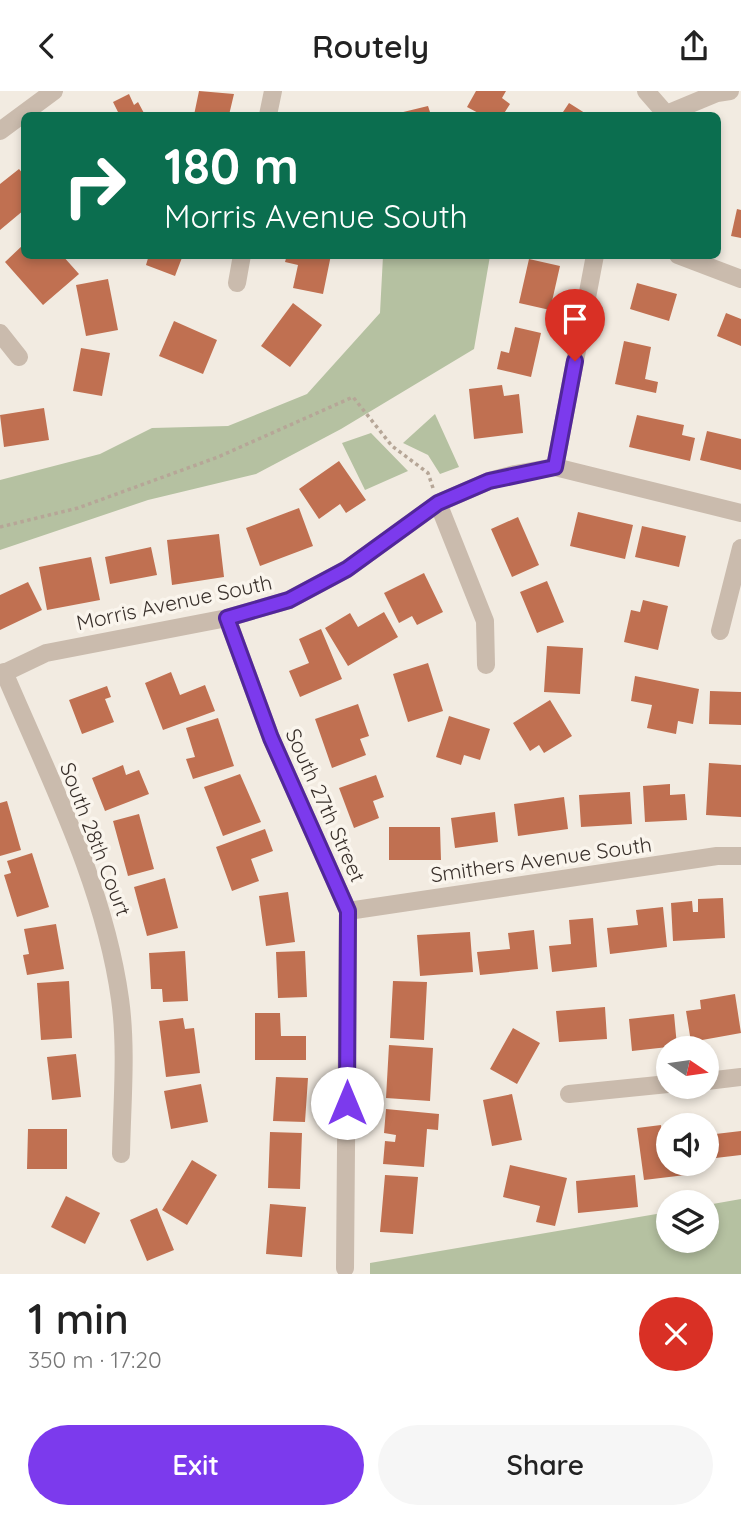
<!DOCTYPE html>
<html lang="en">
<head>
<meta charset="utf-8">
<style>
	:root { --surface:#fff; --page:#f6f6f6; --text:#222; --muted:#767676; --accent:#7c3aed }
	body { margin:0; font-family:Quicksand,sans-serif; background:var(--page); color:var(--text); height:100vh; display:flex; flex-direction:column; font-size:26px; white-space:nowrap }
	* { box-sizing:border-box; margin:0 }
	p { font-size:23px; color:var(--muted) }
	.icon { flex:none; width:38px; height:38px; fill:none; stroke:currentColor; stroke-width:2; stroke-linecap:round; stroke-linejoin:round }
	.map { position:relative; height:1183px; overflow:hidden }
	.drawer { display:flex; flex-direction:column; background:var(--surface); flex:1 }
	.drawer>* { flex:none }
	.top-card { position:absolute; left:21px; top:21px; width:700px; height:147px; border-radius:10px; box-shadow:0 4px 10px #0003; background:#0b6e4f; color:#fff; overflow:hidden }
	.needle { width:46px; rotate:103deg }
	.tools { position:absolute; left:656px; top:945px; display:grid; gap:14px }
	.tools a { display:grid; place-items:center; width:63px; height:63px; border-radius:50%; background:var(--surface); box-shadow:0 4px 10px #0003; font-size:35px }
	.pin { position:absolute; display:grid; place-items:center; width:60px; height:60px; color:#fff; margin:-72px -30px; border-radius:50% 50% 50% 0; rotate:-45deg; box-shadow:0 0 7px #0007 }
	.pin .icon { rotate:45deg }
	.me { position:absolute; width:77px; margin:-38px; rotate:0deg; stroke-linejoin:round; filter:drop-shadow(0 0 5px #0008) }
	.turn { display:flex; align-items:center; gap:24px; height:147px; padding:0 28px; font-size:32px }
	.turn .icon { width:91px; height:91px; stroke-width:2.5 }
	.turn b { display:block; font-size:49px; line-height:60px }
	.round { display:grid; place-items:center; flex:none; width:74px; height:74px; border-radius:37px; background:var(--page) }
	.head { display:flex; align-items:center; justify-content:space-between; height:119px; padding:0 28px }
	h1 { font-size:42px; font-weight:600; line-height:52px }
	.cta { display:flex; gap:14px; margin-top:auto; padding:14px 28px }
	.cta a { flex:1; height:80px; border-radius:42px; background:var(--accent); color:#fff; font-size:28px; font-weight:600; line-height:80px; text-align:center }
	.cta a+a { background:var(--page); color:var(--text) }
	header { display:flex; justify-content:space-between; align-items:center; height:91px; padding:0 28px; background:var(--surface); font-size:32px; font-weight:600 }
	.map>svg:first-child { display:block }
	.green { fill:#b5c1a1 }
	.building { fill:#c07051 }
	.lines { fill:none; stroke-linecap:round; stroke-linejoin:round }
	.path { stroke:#b6a697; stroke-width:3.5; stroke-dasharray:3.5 3.5; stroke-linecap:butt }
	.minor { stroke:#cabbad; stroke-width:18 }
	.route-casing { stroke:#51269a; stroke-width:18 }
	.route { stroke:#7c3aed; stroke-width:12 }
	.labels { text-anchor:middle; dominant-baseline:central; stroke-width:7; stroke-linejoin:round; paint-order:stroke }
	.street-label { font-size:21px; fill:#39302b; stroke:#faf5ed }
</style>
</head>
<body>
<header><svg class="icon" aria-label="back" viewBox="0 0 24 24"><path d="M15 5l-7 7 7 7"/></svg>Routely<svg class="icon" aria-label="share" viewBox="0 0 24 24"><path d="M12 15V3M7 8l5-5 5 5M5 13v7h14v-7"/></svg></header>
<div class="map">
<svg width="741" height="1183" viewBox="0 0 741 1183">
	<rect width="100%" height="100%" fill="#f2ebe1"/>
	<path class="green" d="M 383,165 L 490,165 L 474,258 L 341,338 L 256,383 L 148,409 L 0,459 L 0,389 L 100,363 L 152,337 L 228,335 L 307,303 L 380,222 Z
		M 435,323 L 459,376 L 440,383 L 428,364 L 403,352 Z
		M 371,342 L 408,380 L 365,399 L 342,352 Z
		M 741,1108 L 741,1183 L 370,1183 L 370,1172 L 668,1121 L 668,1150 L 707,1150 L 707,1114 Z"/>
	<path class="building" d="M 199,0 L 234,3 L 229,24 L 194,24 Z
		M 476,0 L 506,0 L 502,7 L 510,13 L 503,24 L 495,22 L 494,24 L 482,24 L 467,16 Z
		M 129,3 L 134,14 L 138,11 L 145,24 L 111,24 L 118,21 L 113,11 Z
		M 569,12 L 588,24 L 561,24 Z
		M 428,15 L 431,24 L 395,24 L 395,23 Z
		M 19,78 L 24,84 L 24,119 L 0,139 L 0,93 Z
		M 737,118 L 741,119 L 741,147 L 731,145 Z
		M 24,153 L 24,164 L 49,164 L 52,168 L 62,164 L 79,183 L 43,214 L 5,171 Z
		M 149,164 L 183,164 L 175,185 L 146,174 Z
		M 287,164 L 331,164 L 323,203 L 293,197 L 298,174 L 285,171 Z
		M 529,168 L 560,175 L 550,219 L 519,212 Z
		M 108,188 L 118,239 L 86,245 L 76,194 Z
		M 637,192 L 677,203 L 669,230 L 630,218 Z
		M 293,212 L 322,234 L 290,276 L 261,255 Z
		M 726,222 L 741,228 L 741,255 L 717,245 Z
		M 174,230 L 217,249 L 203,283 L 159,265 Z
		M 515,236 L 541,242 L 531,286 L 497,278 L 501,260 L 509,262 Z
		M 624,250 L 651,256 L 645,288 L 658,291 L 656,302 L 615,293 Z
		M 81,257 L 110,262 L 102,305 L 73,300 Z
		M 502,294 L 504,305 L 519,303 L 523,342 L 474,348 L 469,298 Z
		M 44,317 L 49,349 L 4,356 L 0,324 Z
		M 637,324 L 684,334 L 682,344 L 695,347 L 690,370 L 629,356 Z
		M 707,340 L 741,348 L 741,379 L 700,369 Z
		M 339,370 L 366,409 L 346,422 L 340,413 L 319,428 L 299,398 Z
		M 299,417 L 313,455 L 260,475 L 246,437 Z
		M 578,421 L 633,434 L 625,468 L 570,455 Z
		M 518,426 L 539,474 L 512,486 L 491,438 Z
		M 642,435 L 686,445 L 679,476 L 635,466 Z
		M 219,443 L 224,486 L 172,494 L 167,449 Z
		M 151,456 L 157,484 L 110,493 L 105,466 Z
		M 91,466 L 100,509 L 47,519 L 39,476 Z
		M 424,482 L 443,521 L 417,534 L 412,525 L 399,532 L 384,502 Z
		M 547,490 L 564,531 L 537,542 L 520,501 Z
		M 28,491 L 42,519 L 0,539 L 0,504 Z
		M 643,509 L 668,515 L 658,559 L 624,551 L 631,519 L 640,521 Z
		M 384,521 L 398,546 L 348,575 L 325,537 L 350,522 L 358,536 Z
		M 321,538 L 342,588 L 300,606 L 289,580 L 309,572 L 299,548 Z
		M 547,555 L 583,557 L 580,603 L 544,601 Z
		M 428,572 L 443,620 L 408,631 L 393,583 Z
		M 171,581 L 180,604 L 205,594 L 215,620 L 163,639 L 145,592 Z
		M 635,585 L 699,598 L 693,633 L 678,630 L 676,643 L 647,637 L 652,614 L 631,610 Z
		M 107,595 L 111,606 L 105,608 L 114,631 L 82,643 L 69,609 Z
		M 710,600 L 741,601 L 741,634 L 709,633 Z
		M 550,609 L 572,645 L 544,662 L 539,654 L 530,660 L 513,632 Z
		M 358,613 L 369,645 L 360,648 L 366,664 L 332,677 L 315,628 Z
		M 449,625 L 490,638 L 480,669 L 464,664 L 461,674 L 436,666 Z
		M 218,627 L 234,675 L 193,688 L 186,668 L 195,666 L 186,637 Z
		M 709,672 L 741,674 L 741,726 L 706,724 Z
		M 123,674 L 126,684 L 139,679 L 149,703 L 105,720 L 92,687 Z
		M 240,683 L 261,731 L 223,745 L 204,696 Z
		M 376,684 L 384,706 L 373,710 L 379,727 L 354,737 L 339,697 Z
		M 670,693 L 670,704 L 685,703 L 687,729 L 645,731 L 643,695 Z
		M 630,701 L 632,733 L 581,736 L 579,704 Z
		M 564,706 L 568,738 L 518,745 L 514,713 Z
		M 7,710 L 21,759 L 0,765 L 0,712 Z
		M 495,721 L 498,751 L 455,757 L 451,727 Z
		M 139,723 L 154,778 L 128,785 L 113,730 Z
		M 389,736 L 440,736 L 441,769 L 389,769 Z
		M 265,738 L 273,760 L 251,768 L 259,790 L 232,800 L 216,756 Z
		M 32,762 L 49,816 L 17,826 L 4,784 L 11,782 L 7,770 Z
		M 165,787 L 178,837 L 147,845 L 134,796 Z
		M 288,801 L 295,851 L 266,855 L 259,805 Z
		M 723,807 L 725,847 L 673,850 L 671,812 L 692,810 L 693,821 L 698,821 L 698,808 Z
		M 663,816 L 667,856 L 610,863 L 607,837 L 638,834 L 636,819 Z
		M 593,827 L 597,876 L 552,881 L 549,855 L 571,853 L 569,829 Z
		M 56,833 L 64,878 L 27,884 L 23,864 L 29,863 L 24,838 Z
		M 534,839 L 538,878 L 480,884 L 477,861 L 510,858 L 508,842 Z
		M 470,841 L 473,881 L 420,885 L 417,844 Z
		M 185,860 L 188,910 L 163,911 L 162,898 L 151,898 L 149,862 Z
		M 305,860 L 307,906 L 278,907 L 276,861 Z
		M 69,890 L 72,947 L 41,949 L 37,892 Z
		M 393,890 L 427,891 L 424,949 L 390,947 Z
		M 735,903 L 741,942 L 691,951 L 686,920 L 701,918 L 700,909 Z
		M 605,916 L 607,948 L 559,951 L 556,920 Z
		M 255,922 L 280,922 L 281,945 L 306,945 L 306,969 L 255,969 Z
		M 674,923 L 677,955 L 632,960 L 629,928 Z
		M 183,927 L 185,938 L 194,937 L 200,982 L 166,986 L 159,930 Z
		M 513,937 L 540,952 L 517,993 L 490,978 Z
		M 389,954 L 433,957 L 430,1010 L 386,1007 Z
		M 76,963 L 81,1006 L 52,1009 L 47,966 Z
		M 276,986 L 308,987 L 305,1031 L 273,1030 Z
		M 201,993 L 208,1031 L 171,1038 L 164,1000 Z
		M 512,1003 L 522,1049 L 492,1055 L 483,1009 Z
		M 386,1018 L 439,1023 L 438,1039 L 427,1038 L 424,1076 L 383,1073 L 385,1050 L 395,1051 L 396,1044 L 384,1042 Z
		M 661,1034 L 664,1059 L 668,1058 L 668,1073 L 693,1073 L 694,1083 L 644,1089 L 637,1037 Z
		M 28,1038 L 67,1038 L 67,1078 L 27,1078 Z
		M 741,1040 L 741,1064 L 707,1068 L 707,1044 Z
		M 270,1041 L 302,1042 L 300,1098 L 268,1097 Z
		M 192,1069 L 217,1084 L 187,1134 L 162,1119 Z
		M 510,1074 L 567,1087 L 555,1135 L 536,1131 L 540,1115 L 503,1106 Z
		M 385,1084 L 418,1086 L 413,1143 L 380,1141 Z
		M 635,1084 L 638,1116 L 578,1122 L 576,1090 Z
		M 66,1105 L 100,1122 L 85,1153 L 51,1136 Z
		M 270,1113 L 306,1116 L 302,1166 L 266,1163 Z
		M 157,1117 L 174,1159 L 147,1170 L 130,1129 Z"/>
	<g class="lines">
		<path class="path" d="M 0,436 L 78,417 L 218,366 L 353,306 L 392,355 L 428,382 L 433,397"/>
		<path class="minor" d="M 646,0 L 666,23
			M 268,24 L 273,0
			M 664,24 L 717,2 L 730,0
			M 0,40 L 54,0
			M 678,164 L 741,188
			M 237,192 L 242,164
			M 0,242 L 19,266
			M 555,376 L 595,164
			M 438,412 L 485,530 L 486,574
			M 227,527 L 271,647 L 348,820 L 345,1177
			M 720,540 L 741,457
			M 4,581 C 49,687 104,793 120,908 C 127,958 122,1011 121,1063
			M 0,584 L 46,562 L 227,527 L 289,509 L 347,478 L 438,412 L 489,390 L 515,383 L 555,376 L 741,422
			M 348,820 L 717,765 L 741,765
			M 707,990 L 741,986
			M 569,1003 L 668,993"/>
	</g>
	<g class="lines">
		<defs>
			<path id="route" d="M 347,1012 L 348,820 L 271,647 L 227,527 L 289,509 L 347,478 L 438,412 L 489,390 L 555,376 L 575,270"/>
		</defs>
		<use href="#route" class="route-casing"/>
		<use href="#route" class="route"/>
	</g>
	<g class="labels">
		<g class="street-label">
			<text transform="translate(174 511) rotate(-12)">Morris Avenue South</text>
			<text transform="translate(326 714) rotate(66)">South 27th Street</text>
			<text transform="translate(96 748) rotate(69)">South 28th Court</text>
			<text transform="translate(541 768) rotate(-8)">Smithers Avenue South</text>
		</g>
	</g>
</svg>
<div class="tools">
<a><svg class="needle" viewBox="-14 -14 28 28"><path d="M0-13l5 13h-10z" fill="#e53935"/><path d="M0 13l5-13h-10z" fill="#767676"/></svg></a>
<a><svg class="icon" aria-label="sound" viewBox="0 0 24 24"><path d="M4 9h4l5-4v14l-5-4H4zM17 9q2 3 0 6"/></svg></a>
<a><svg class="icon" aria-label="layers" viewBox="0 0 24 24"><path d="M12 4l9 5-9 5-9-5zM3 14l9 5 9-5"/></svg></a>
</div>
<div class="pin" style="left:575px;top:270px;background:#d93025"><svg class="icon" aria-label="arrive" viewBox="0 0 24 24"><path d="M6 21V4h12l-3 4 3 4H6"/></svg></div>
<svg class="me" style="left:347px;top:1012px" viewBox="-20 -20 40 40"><circle r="19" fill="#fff"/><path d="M0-13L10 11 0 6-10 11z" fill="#7c3aed"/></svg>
<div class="top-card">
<div class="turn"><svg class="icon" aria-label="right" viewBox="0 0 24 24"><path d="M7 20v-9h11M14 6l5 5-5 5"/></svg><div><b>180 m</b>Morris Avenue South</div></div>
</div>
</div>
<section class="drawer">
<div class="head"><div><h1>1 min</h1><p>350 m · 17:20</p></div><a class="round" style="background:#d93025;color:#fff"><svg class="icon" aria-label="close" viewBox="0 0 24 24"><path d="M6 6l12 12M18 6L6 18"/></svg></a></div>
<div class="cta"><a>Exit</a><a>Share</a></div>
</section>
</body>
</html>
